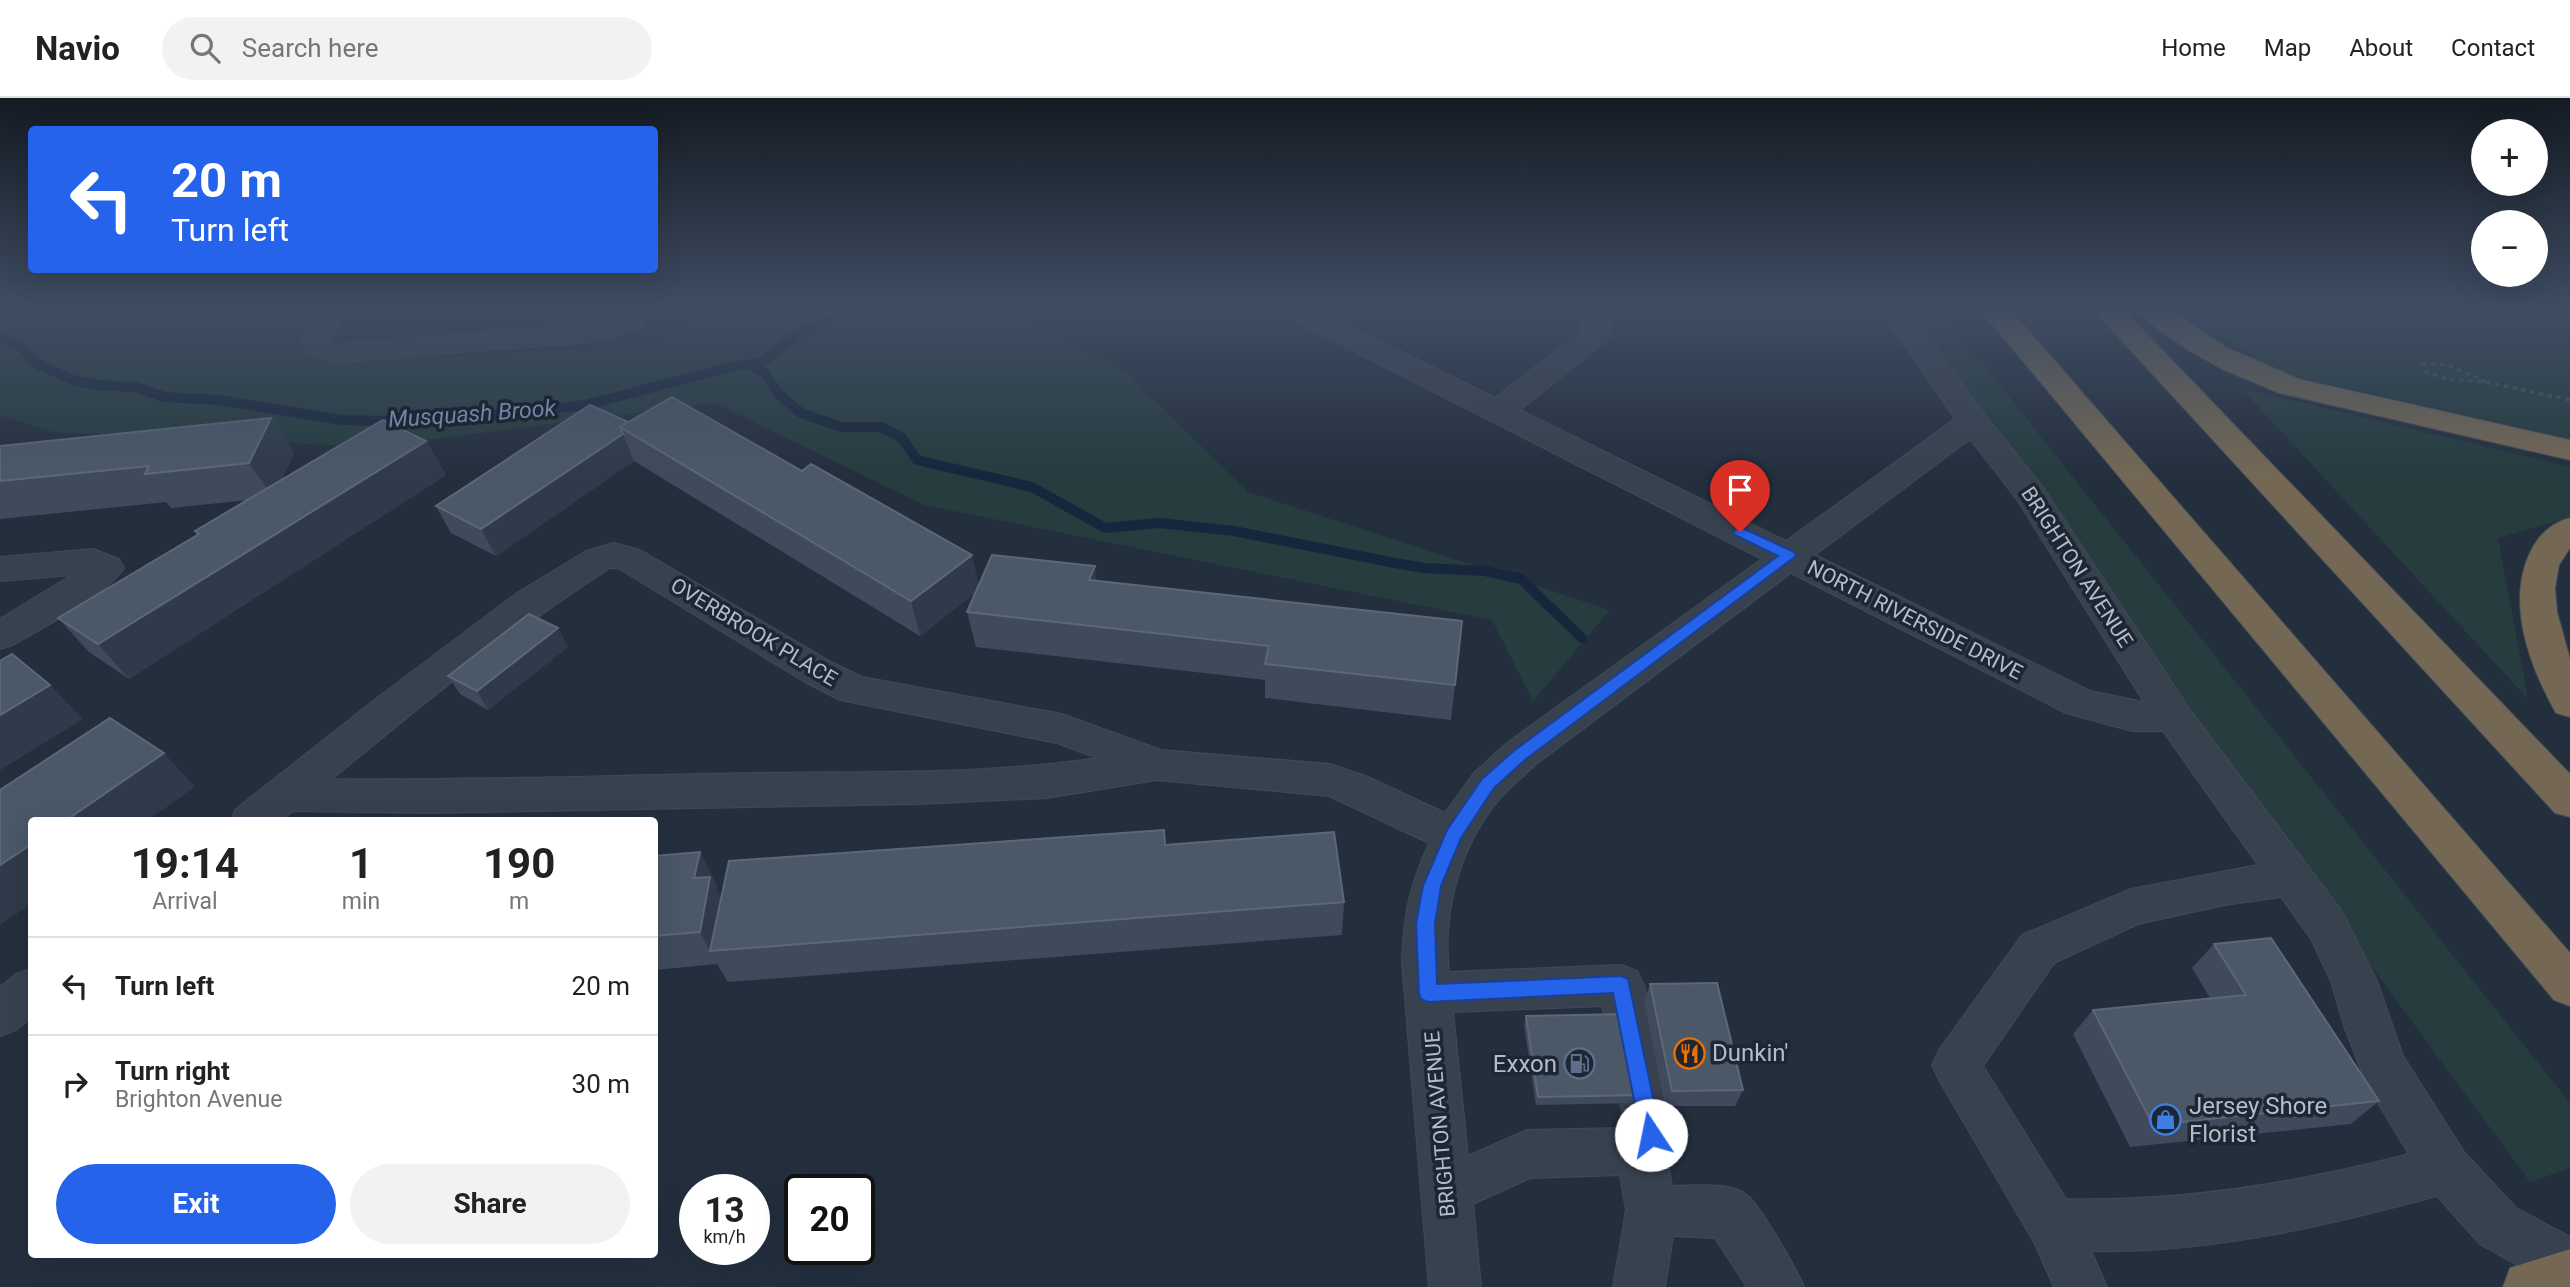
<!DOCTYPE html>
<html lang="en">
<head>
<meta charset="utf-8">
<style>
	:root { --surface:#fff; --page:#f2f2f2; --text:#222; --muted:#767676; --line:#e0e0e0; --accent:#2563eb }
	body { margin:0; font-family:Roboto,sans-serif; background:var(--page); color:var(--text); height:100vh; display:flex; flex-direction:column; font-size:26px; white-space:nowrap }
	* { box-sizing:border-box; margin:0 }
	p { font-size:23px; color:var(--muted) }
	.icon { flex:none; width:38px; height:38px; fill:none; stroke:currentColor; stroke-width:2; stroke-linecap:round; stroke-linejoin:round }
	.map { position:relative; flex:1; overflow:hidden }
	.side { position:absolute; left:28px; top:719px; width:630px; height:441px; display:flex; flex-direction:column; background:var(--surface); border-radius:7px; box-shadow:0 7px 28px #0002 }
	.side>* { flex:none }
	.hud { position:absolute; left:28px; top:28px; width:630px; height:147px; border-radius:7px; box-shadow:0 7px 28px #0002; background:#2563eb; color:#fff; overflow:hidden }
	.tools { position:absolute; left:2471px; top:21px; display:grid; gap:14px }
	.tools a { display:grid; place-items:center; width:77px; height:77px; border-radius:50%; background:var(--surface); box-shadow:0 7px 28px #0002; font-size:35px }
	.speed { position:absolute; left:679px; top:1076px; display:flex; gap:14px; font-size:35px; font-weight:700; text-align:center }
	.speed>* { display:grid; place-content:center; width:91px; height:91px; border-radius:50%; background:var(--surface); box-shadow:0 7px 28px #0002; line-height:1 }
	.speed small { font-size:18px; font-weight:400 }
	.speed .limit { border:4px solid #111; border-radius:10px; background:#fff; color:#111 }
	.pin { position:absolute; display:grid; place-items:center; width:60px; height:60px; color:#fff; margin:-72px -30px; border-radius:50% 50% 50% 0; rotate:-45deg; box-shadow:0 0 7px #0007 }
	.pin .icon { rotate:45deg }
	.me { position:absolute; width:77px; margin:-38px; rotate:349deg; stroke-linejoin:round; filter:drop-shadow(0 0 5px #0008) }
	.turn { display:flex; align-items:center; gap:24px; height:147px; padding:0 28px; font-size:32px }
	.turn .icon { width:91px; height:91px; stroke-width:2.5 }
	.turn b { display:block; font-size:49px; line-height:60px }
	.eta { display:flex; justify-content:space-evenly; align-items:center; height:119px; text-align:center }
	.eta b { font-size:42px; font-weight:700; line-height:49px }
	.primary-button { display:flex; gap:14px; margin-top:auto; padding:14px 28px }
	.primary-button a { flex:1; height:80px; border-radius:42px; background:var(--accent); color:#fff; font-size:28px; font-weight:700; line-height:80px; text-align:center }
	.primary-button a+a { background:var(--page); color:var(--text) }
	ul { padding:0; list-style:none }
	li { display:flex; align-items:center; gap:21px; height:98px; padding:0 28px; border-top:2px solid var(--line) }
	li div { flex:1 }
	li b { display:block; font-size:26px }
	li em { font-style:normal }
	header { display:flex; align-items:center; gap:42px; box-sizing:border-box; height:98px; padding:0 35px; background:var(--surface); border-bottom:2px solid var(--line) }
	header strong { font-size:33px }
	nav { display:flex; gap:38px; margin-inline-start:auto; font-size:24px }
	.search { width:490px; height:63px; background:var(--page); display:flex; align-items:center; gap:18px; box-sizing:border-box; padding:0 24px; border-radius:38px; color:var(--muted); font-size:26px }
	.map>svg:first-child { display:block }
	.green { fill:#263c3f }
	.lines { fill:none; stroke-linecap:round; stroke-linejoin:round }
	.stream { stroke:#17263c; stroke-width:10 }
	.minor-casing { stroke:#414a57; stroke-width:2 }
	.highway-casing { stroke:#434c59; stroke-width:2 }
	.path { stroke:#3f5557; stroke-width:3.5; stroke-dasharray:4.5 4.5; stroke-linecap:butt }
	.minor { fill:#38414e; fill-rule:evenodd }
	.highway { fill:#746855; fill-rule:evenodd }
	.wall { fill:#3f4b5c }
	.shaded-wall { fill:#2f3b4b }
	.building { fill:#4b5868; stroke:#5c6777; stroke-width:2 }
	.route { fill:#2563eb; stroke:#184099; stroke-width:2 }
	.labels { text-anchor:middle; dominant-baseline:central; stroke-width:7; stroke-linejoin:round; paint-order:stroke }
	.street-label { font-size:21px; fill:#b4bcc9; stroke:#1d2633 }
	.water-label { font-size:23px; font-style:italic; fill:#6d86a8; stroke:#1d2633 }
	.near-poi-label { font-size:24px; fill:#b4bcc9; stroke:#1d2633; text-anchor:start }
</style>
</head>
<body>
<header>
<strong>Navio</strong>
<div class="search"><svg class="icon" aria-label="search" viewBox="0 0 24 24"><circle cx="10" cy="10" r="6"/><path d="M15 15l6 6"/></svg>Search here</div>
<nav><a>Home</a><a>Map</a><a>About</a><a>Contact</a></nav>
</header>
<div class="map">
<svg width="2570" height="1189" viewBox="0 0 2570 1189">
	<rect width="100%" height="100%" fill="#242f3e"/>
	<path class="green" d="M 0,209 L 323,209 L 335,263 L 649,248 L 722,209 L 1002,209 L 1125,273 L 1248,394 L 1610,512 L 1533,603 L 1492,522 L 924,407 L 715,305 L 372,349 L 53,334 L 0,317 Z
		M 1886,209 L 1938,209 L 2570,1005 L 2570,1070 L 2530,1084 Z
		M 2173,209 L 2570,209 L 2570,341 L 2281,275 Z
		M 2241,290 L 2570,369 L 2570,419 L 2498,440 L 2528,601 Z"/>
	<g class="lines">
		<path class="stream" d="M 0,239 L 24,251 L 33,264 L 73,282 L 97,287 L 135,289 L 165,299 L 219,302 L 342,322 L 434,324 L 585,307 L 739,267 C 765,269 777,251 796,238 C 814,226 838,218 857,209
			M 752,268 L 764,274 L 779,296 L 801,315 L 842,329 L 881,329 L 902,340 L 917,362 L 1032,389 L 1105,430 L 1159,425 L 1234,433 L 1395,465 L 1425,470 L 1485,473 L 1521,481 L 1582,540"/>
		<defs>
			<path id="minor" d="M 318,209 L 347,209 L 330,242 L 337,246 L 598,225 L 620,216 L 624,209 L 653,209 L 642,228 L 603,243 L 337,264 L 307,256 L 300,242 Z
				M 1275,209 L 1312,209 L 1495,300 L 1583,232 L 1573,209 L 1602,209 L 1613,232 L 1607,242 L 1520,312 L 1786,443 L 1955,321 L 1878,209 L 1907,209 L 1984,316 L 2042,388 L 2188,609 L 2343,815 L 2377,883 L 2403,958 L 2464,1054 L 2516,1110 L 2570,1139 L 2570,1189 L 2551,1186 L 2480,1146 L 2437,1098 C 2326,1128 2207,1156 2091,1153 L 2107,1189 L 2054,1189 L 2034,1144 L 1939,982 L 1932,967 L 1939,952 L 2022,837 L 2131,791 L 2258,767 L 2163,633 L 2132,633 L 2066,615 L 1791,475 L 1535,667 C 1525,677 1513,686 1503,697 C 1461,744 1442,811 1449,874 L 1621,867 L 1637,873 L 1644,887 L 1676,1037 L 1666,1057 L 1672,1088 C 1693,1088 1729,1083 1747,1097 C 1760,1107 1797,1172 1804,1189 L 1747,1189 L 1715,1140 L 1673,1138 L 1665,1189 L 1613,1189 L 1626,1112 L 1620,1077 L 1530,1080 L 1473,1106 L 1481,1189 L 1429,1189 L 1402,864 C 1404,814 1409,791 1429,745 L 1329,698 L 1157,682 L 1046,700 L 918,706 L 429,715 L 293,713 L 281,723 L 230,723 L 236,711 L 372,604 L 517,495 L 586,453 L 614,445 L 640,452 L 831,564 L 862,579 L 1062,616 L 1161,652 L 1330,666 L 1368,679 L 1445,715 L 1474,675 L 1507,645 L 1762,461 L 1279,215 ZM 1970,341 L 2018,403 L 2144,604 L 2090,593 L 1815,457 ZM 610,470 L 618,470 L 805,584 L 840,602 L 1057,645 L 1097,660 C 985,677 871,673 757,675 C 615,677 474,683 332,681 C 421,607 512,533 610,470 ZM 2281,799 L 2311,841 L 2331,883 L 2345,931 L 2367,987 L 2409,1056 C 2297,1085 2181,1104 2066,1101 L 1983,968 L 2054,865 L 2138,826 L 2225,807 ZM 1602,908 L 1625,1030 L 1527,1032 L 1468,1058 L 1453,914 Z
				M 93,451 L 119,461 L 124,470 C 107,497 42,530 13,547 L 0,551 L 0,521 L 72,477 L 0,483 L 0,459 Z
				M 32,870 L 32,919 L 16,932 L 0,938 L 0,889 L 16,876 Z"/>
			<path id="highway" d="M 1978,209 L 2008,209 L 2570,855 L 2570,908 L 2554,902 Z
				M 2091,209 L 2121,209 L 2570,676 L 2570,719 L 2555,715 Z
				M 2134,209 L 2166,209 L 2226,249 L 2299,281 L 2570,342 L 2570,362 L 2279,295 L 2222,271 L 2188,252 L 2155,229 Z
				M 2570,420 L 2570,450 L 2559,467 L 2555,490 L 2557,514 L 2570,561 L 2570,619 L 2556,615 C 2529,567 2504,501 2533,449 C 2541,435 2554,424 2570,420 Z
				M 2570,1151 L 2570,1189 L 2503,1189 L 2510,1170 Z"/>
		</defs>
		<use href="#minor" class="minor-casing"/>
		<use href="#highway" class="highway-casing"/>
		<path class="path" d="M 2422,266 L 2448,267 L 2486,284 L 2446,281 L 2426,274 Z
			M 2486,284 L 2570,302"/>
		<use href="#minor" class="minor"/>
		<use href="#highway" class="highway"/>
	</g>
	<path class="wall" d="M 590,307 L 979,488 L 1097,483 L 1455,587 L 1451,622 L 1265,600 L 1265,582 L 976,549 L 967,514 L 976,494 L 920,538 L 634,363 L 496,458 L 451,435 L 436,408 Z
		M 271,320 L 294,355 L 281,383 L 426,343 L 446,377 L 129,581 L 89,554 L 58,520 L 198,436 L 195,433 L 248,402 L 171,410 L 166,404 L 0,421 L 0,348 Z
		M 558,530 L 568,549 L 488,612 L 460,596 L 448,578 Z
		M 1165,747 L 1344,804 L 1342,837 L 728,884 L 717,866 L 654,872 L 654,758 L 717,787 L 716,791 L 721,800 Z
		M 2214,846 L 2379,1003 L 2351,1026 L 2130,1049 L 2073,936 L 2093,912 L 2210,900 L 2192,870 Z
		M 1650,886 L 1743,992 L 1735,1008 L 1665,1008 L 1644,903 Z
		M 1526,918 L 1641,997 L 1638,1005 L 1536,1007 L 1524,927 Z"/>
	<path class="shaded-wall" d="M 271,320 L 294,355 L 273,399 L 249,365 Z
		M 623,336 L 634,363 L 496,458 L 481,431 Z
		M 426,343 L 446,377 L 129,581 L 98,546 Z
		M 972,457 L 980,492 L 920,538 L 911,503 Z
		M 1095,468 L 1099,503 L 1089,482 Z
		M 558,530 L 568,549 L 488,612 L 477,593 Z
		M 50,587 L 83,621 L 0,672 L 0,617 Z
		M 164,655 L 195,689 L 147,723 L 65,723 Z
		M 32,746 L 32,805 L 0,827 L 0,767 Z
		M 700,754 L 717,787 L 716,791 L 727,812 L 710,853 L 700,834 L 694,780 Z"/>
	<path class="building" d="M 672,299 L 802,373 L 811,366 L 972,457 L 911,503 L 620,329 Z
		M 590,307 L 628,324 L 620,329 L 623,336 L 481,431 L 436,408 Z
		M 271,320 L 249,365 L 145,376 L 149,368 L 0,383 L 0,348 Z
		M 383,322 L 426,343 L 98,546 L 58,520 L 199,436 L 195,433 Z
		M 992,457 L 1095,468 L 1089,482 L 1462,523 L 1455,587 L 1265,566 L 1269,548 L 967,514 Z
		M 529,516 L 558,530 L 477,593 L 448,578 Z
		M 12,556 L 50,587 L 0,617 L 0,563 Z
		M 110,620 L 164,655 L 65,723 L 32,723 L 32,746 L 0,767 L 0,692 Z
		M 1164,732 L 1165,747 L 1334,734 L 1344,804 L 710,853 L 729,763 Z
		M 700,754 L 694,780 L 710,779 L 700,834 L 654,838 L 654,758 Z
		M 2271,840 L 2379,1003 L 2153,1027 L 2093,912 L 2246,897 L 2214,846 Z
		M 1717,885 L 1743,992 L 1672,993 L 1650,886 Z
		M 1625,916 L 1641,997 L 1538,999 L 1526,918 Z"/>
	<linearGradient id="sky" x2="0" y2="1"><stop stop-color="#141a22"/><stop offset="0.56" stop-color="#3f4d63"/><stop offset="1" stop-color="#3f4d63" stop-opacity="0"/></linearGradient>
	<rect width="2570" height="376" fill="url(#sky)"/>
	<path class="route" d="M 1740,429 L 1794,454 L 1796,458 L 1526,661 L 1494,690 L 1461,740 L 1441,788 L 1435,826 L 1437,886 L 1621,878 L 1628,881 L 1661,1037 L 1659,1044 L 1651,1047 L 1644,1044 L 1641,1037 L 1613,895 L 1428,904 L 1421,901 L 1419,895 L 1416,826 L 1423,788 L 1447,732 L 1482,681 L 1515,652 L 1778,458 L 1735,437 L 1733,434 Z"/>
	<defs>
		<symbol id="restaurant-ring" viewBox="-11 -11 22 22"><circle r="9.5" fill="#1d2633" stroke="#e8710a" stroke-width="1.5"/><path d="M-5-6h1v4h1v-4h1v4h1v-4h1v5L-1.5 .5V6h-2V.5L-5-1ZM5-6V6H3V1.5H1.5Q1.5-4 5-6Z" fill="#e8710a"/></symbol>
		<symbol id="fuel-ring" viewBox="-11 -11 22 22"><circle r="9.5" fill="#1d2633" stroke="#5c6f8a" stroke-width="1.5"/><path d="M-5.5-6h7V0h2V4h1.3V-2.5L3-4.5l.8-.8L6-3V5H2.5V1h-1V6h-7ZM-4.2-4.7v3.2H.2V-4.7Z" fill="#5c6f8a"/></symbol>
		<symbol id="shop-ring" viewBox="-11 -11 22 22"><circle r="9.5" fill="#1d2633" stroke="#3f7fe0" stroke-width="1.5"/><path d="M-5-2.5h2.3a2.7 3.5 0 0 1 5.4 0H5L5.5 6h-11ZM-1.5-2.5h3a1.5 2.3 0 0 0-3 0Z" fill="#3f7fe0"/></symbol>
	</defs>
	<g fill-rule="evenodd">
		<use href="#restaurant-ring" x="1672" y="938" width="35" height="35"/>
		<use href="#fuel-ring" x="1562" y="948" width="35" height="35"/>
		<use href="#shop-ring" x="2148" y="1004" width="35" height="35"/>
	</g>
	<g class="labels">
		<g class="street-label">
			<text transform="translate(2077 469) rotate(57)">BRIGHTON AVENUE</text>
			<text transform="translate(1915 522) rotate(27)">NORTH RIVERSIDE DRIVE</text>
			<text transform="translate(754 534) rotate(31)">OVERBROOK PLACE</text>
			<text transform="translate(1440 1026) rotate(-95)">BRIGHTON AVENUE</text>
		</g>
		<g class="water-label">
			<text transform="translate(472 316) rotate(-4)">Musquash Brook</text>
		</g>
		<g class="near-poi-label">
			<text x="1712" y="955">Dunkin'</text>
			<text x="1557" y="966" text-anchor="end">Exxon</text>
			<text x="2189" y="1008">Jersey Shore<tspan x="2189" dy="28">Florist</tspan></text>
		</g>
	</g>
</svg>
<div class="tools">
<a>+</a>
<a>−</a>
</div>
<div class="speed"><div>13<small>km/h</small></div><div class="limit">20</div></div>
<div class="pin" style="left:1740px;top:434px;background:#d93025"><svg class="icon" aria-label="arrive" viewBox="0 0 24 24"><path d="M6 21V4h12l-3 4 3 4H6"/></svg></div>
<svg class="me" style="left:1651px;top:1037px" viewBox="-20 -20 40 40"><circle r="19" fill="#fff"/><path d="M0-13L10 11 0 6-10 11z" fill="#2563eb"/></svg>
<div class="hud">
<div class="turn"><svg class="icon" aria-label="left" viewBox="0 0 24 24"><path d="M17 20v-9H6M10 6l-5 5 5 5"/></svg><div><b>20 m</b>Turn left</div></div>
</div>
<section class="side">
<div class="eta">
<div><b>19:14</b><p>Arrival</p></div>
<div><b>1</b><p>min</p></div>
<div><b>190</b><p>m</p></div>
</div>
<ul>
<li><svg class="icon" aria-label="left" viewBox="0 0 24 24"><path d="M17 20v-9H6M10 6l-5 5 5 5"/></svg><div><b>Turn left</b></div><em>20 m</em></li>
<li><svg class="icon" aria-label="right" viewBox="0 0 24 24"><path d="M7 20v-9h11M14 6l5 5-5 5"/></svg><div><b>Turn right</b><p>Brighton Avenue</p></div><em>30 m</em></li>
</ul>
<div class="primary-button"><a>Exit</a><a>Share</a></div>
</section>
</div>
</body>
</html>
